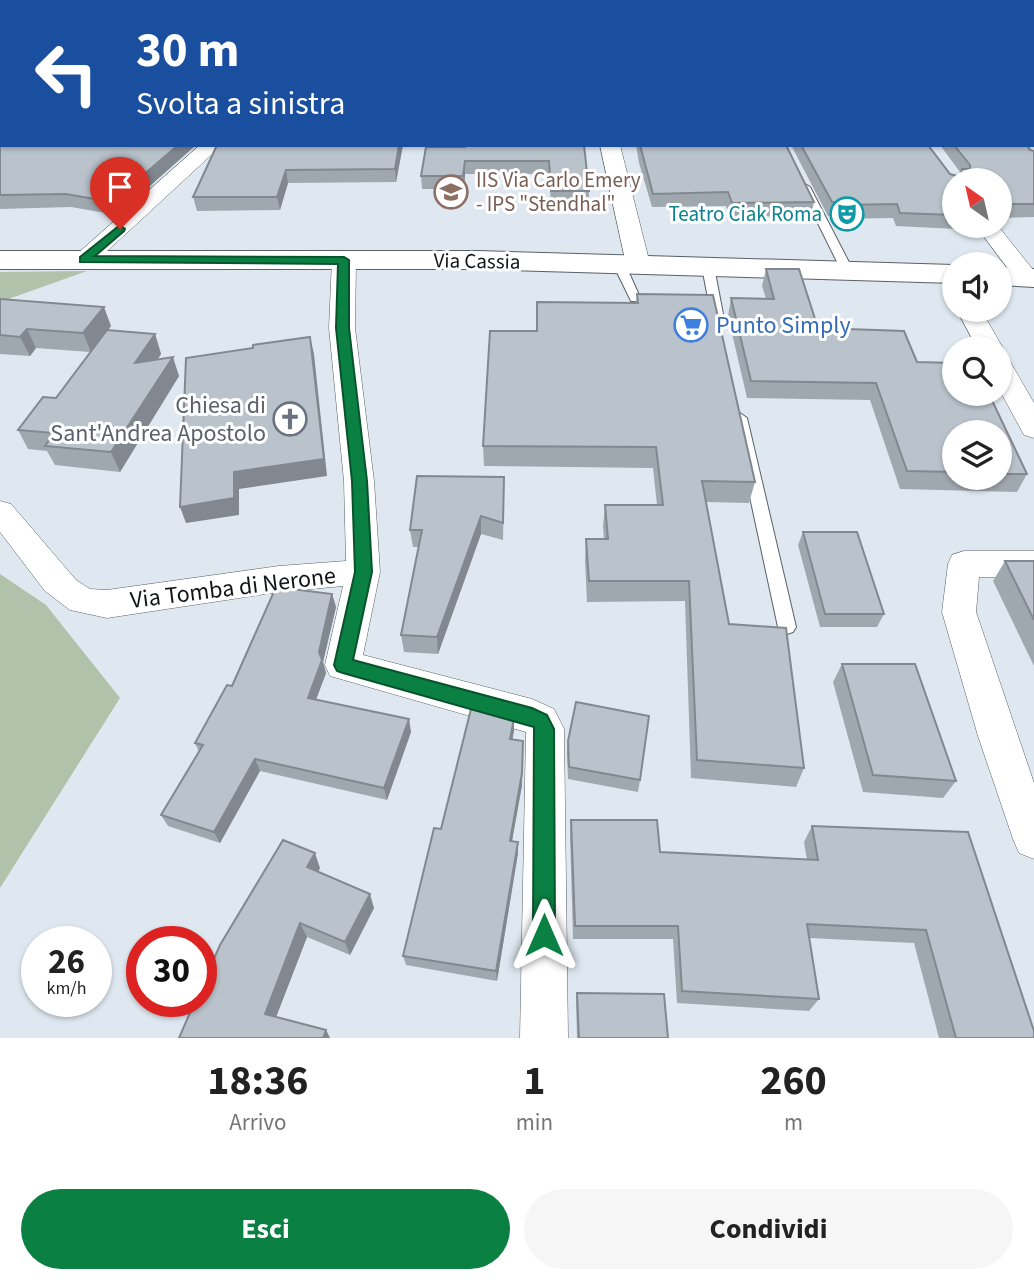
<!DOCTYPE html>
<html lang="it">
<head>
<meta charset="utf-8">
<style>
	:root { --surface:#fff; --page:#f6f6f6; --text:#222; --muted:#767676; --accent:#0b8043 }
	body { margin:0; font-family:"Source Sans 3",sans-serif; background:var(--page); color:var(--text); height:100vh; display:flex; flex-direction:column; font-size:26px; white-space:nowrap }
	* { box-sizing:border-box; margin:0 }
	p { font-size:23px; color:var(--muted) }
	.icon { flex:none; width:38px; height:38px; fill:none; stroke:currentColor; stroke-width:2; stroke-linecap:round; stroke-linejoin:round }
	.map { position:relative; height:1038px; overflow:hidden }
	.sheet { display:flex; flex-direction:column; background:var(--surface); flex:1 }
	.sheet>* { flex:none }
	.banner { position:absolute; left:0px; top:0px; width:1034px; height:147px; box-shadow:0 2px 5px #0004; background:#1a4fa0; color:#fff; overflow:hidden }
	.needle { width:46px; rotate:326deg }
	.buttons { position:absolute; left:942px; top:168px; display:grid; gap:14px }
	.buttons a { display:grid; place-items:center; width:70px; height:70px; border-radius:50%; background:var(--surface); box-shadow:0 2px 5px #0004; font-size:35px }
	.speed { position:absolute; left:21px; top:926px; display:flex; gap:14px; font-size:35px; font-weight:700; text-align:center }
	.speed>* { display:grid; place-content:center; width:91px; height:91px; border-radius:50%; background:var(--surface); box-shadow:0 2px 5px #0004; line-height:1 }
	.speed small { font-size:18px; font-weight:400 }
	.speed .limit { border:10px solid #d22; background:#fff; color:#111 }
	.pin { position:absolute; display:grid; place-items:center; width:60px; height:60px; color:#fff; margin:-72px -30px; border-radius:50% 50% 50% 0; rotate:-45deg; box-shadow:0 0 7px #0007 }
	.pin .icon { rotate:45deg }
	.me { position:absolute; width:77px; margin:-38px; rotate:0deg; stroke-linejoin:round; filter:drop-shadow(0 0 5px #0008) }
	.turn { display:flex; align-items:center; gap:24px; height:147px; padding:0 21px; font-size:32px }
	.turn .icon { width:91px; height:91px; stroke-width:2.5 }
	.turn b { display:block; font-size:49px; line-height:60px }
	.eta { display:flex; justify-content:space-evenly; align-items:center; height:119px; text-align:center }
	.eta b { font-size:42px; font-weight:700; line-height:49px }
	.button { display:flex; gap:14px; margin-top:auto; padding:14px 21px }
	.button a { flex:1; height:80px; border-radius:42px; background:var(--accent); color:#fff; font-size:28px; font-weight:700; line-height:80px; text-align:center }
	.button a+a { background:var(--page); color:var(--text) }
	.map>svg:first-child { display:block }
	.green { fill:#b0c2aa }
	.lines { fill:none; stroke-linecap:round; stroke-linejoin:round }
	.service-casing { stroke:#586067; stroke-width:2 }
	.minor-casing { stroke:#586067; stroke-width:1 }
	.primary-casing { stroke:#586067; stroke-width:2 }
	.service { fill:#fff; fill-rule:evenodd }
	.minor { fill:#fff; fill-rule:evenodd }
	.primary { fill:#fff; fill-rule:evenodd }
	.wall { fill:#a0a8af; fill-rule:evenodd }
	.shaded-wall { fill:#82888f }
	.building { fill:#bac3cc; stroke:#82888f; stroke-width:2 }
	.route { fill:#0b8043; stroke:#07532c; stroke-width:2 }
	.labels { text-anchor:middle; dominant-baseline:central; stroke-width:6; stroke-linejoin:round; paint-order:stroke }
	.far-education-label { font-size:21px; fill:#785e54; stroke:#fff; text-anchor:start }
	.far-culture-label { font-size:21px; fill:#0d838f; stroke:#fff; text-anchor:end }
	.far-street-label { font-size:21px; fill:#121518; stroke:#fff }
	.shop-label { font-size:24px; fill:#366cbe; stroke:#fff; text-anchor:start }
	.worship-label { font-size:24px; fill:#5b616d; stroke:#fff; text-anchor:end }
	.street-label { font-size:24px; fill:#121518; stroke:#fff }
</style>
</head>
<body>
<div class="map">
<svg width="1034" height="1038" viewBox="0 0 1034 1038">
	<rect width="100%" height="100%" fill="#dfe8f1"/>
	<path class="green" d="M 87,271 L 0,302 L 0,272 Z
		M 0,574 L 46,605 L 120,698 L 0,888 Z"/>
	<g class="lines">
		<defs>
			<path id="service" d="M 805,184 L 810,187 L 854,272 L 852,275 L 844,275 L 842,272 L 800,187 Z
				M 619,260 L 625,264 L 639,295 L 663,296 L 663,302 L 631,301 L 613,264 Z
				M 708,263 L 714,267 L 723,314 L 717,318 L 711,314 L 702,267 Z
				M 740,413 L 747,418 L 796,627 L 793,632 L 787,634 L 781,632 L 778,627 L 733,418 Z"/>
			<path id="minor" d="M 565,0 L 581,0 L 581,2 L 566,2 Z
				M 905,0 L 1034,0 L 1034,5 L 1032,2 L 904,2 Z
				M 200,145 L 222,145 L 92,265 L 76,265 L 72,260 L 76,255 Z
				M 600,145 L 620,145 L 650,264 L 646,269 L 630,269 L 626,264 Z
				M 976,226 L 998,226 L 1034,271 L 1034,282 L 1018,282 Z
				M 344,253 L 352,255 L 356,260 L 355,328 L 374,481 L 380,572 L 363,655 L 532,699 L 554,709 L 564,729 L 568,1038 L 520,1038 L 526,732 L 330,676 L 325,665 L 343,586 L 279,592 L 107,618 L 70,610 L 45,591 L 0,532 L 0,501 L 11,504 L 76,580 L 90,589 L 107,590 L 279,566 L 346,561 L 344,481 L 329,328 L 332,260 L 336,255 Z
				M 957,310 L 981,310 L 1003,348 L 999,354 L 999,348 L 977,348 Z
				M 999,356 L 1008,358 L 1034,403 L 1034,438 L 1024,435 L 999,389 Z
				M 964,551 L 1034,551 L 1034,577 L 979,577 L 976,612 L 1034,783 L 1034,859 L 1019,853 L 1013,839 L 978,736 L 942,612 L 948,564 L 952,555 Z"/>
			<path id="primary" d="M 0,251 L 478,251 L 954,265 L 954,283 L 478,269 L 0,269 Z
				M 999,267 L 1034,269 L 1034,287 L 999,285 Z"/>
		</defs>
		<use href="#service" class="service-casing"/>
		<use href="#minor" class="minor-casing"/>
		<use href="#primary" class="primary-casing"/>
		<use href="#service" class="service"/>
		<use href="#minor" class="minor"/>
		<use href="#primary" class="primary"/>
	</g>
	<path class="wall" d="M 0,0 L 567,0 L 567,2 L 2,2 L 2,10 L 0,10 Z
		M 2,12 L 2,145 L 196,145 L 117,215 L 71,207 L 0,209 L 0,13 Z
		M 217,145 L 403,145 L 396,182 L 288,183 L 280,210 L 197,211 L 193,197 Z
		M 584,145 L 589,191 L 589,204 L 551,204 L 549,174 L 465,174 L 464,189 L 422,189 L 421,176 L 465,147 Z
		M 636,145 L 786,145 L 814,202 L 811,216 L 729,217 L 726,206 L 652,207 L 639,163 Z
		M 791,145 L 928,145 L 950,174 L 959,176 L 960,172 L 940,145 L 1027,145 L 1030,150 L 1034,151 L 1034,217 L 999,218 L 999,180 L 954,180 L 954,226 L 978,226 L 976,230 L 896,226 L 893,218 L 837,219 L 835,216 L 828,216 Z
		M 766,269 L 799,269 L 818,328 L 904,331 L 917,362 L 954,363 L 954,394 L 989,394 L 1027,474 L 1017,492 L 900,489 L 870,400 L 747,398 L 728,316 L 731,298 L 766,299 L 762,286 ZM 954,432 L 999,432 L 999,478 L 954,478 Z
		M 637,294 L 755,482 L 749,503 L 706,502 L 729,624 L 804,768 L 796,787 L 691,778 L 685,601 L 587,602 L 585,560 L 586,539 L 604,539 L 603,526 L 605,505 L 657,505 L 653,468 L 484,466 L 483,446 L 537,331 L 636,303 Z
		M 0,299 L 111,326 L 108,330 L 155,334 L 161,354 L 158,359 L 179,376 L 120,472 L 55,465 L 47,451 L 28,449 L 18,430 L 56,398 L 90,352 L 36,348 L 30,356 L 0,354 Z
		M 504,495 L 503,540 L 481,534 L 438,654 L 404,652 L 401,635 L 419,547 L 413,547 L 410,530 Z
		M 803,532 L 884,614 L 877,627 L 820,627 L 798,545 Z
		M 1005,561 L 1034,561 L 1034,666 L 993,581 Z
		M 332,594 L 336,607 L 323,662 L 326,673 L 316,700 L 411,732 L 387,800 L 260,771 L 220,843 L 168,826 L 161,815 L 199,752 L 195,743 L 232,686 Z
		M 842,664 L 956,781 L 943,798 L 863,792 L 833,682 Z
		M 514,731 L 512,739 L 522,785 L 512,841 L 518,853 L 497,981 L 406,965 L 403,956 L 441,829 Z
		M 568,741 L 640,780 L 638,792 L 568,779 L 567,753 Z
		M 571,820 L 660,852 L 807,860 L 804,842 L 812,826 L 968,832 L 1034,1038 L 939,1038 L 914,943 L 809,938 L 819,999 L 809,1011 L 677,1003 L 673,939 L 573,939 L 570,835 Z
		M 320,868 L 318,872 L 374,908 L 350,955 L 307,937 L 276,1017 L 326,1030 L 330,1038 L 179,1038 Z
		M 577,993 L 668,1038 L 577,1038 L 576,1002 Z"/>
	<path class="shaded-wall" d="M 0,0 L 31,0 L 32,2 L 2,2 L 2,10 L 0,10 Z
		M 178,145 L 196,145 L 117,215 L 112,202 Z
		M 399,145 L 403,145 L 396,182 L 395,169 Z
		M 465,161 L 465,174 L 464,189 L 463,176 Z
		M 286,170 L 288,183 L 280,210 L 277,197 Z
		M 104,307 L 111,326 L 91,352 L 83,333 Z
		M 27,329 L 36,348 L 30,356 L 20,337 Z
		M 155,334 L 161,354 L 143,382 L 135,363 Z
		M 310,337 L 314,354 L 327,476 L 239,489 L 239,515 L 186,523 L 180,507 L 234,472 Z
		M 173,357 L 179,376 L 120,472 L 111,452 Z
		M 481,516 L 481,534 L 438,654 L 437,637 Z
		M 332,594 L 336,607 L 323,662 L 326,673 L 312,710 L 308,698 Z
		M 409,719 L 411,732 L 387,800 L 384,788 Z
		M 514,719 L 514,731 L 510,751 L 510,739 Z
		M 523,741 L 522,785 L 510,852 L 510,841 Z
		M 255,759 L 260,771 L 220,843 L 214,832 Z
		M 518,842 L 518,853 L 497,981 L 496,971 Z
		M 315,853 L 320,868 L 313,882 L 307,867 Z
		M 370,894 L 374,908 L 350,955 L 345,942 Z
		M 300,923 L 307,937 L 273,1025 L 265,1014 Z
		M 326,1030 L 330,1038 L 323,1038 Z"/>
	<path class="building" d="M 23,0 L 426,0 L 425,2 L 20,2 Z
		M 525,0 L 567,0 L 567,2 L 526,2 Z
		M 597,0 L 981,0 L 983,2 L 597,2 Z
		M 2,12 L 2,28 L 0,28 L 0,13 Z
		M 2,31 L 2,145 L 178,145 L 112,202 L 66,194 L 0,195 L 0,32 Z
		M 1032,97 L 1034,97 L 1034,128 L 1032,128 Z
		M 217,145 L 399,145 L 395,169 L 286,170 L 277,197 L 193,197 Z
		M 465,145 L 584,145 L 589,191 L 551,191 L 549,161 L 465,161 L 463,176 L 421,176 L 426,147 L 465,147 Z
		M 640,145 L 786,145 L 814,202 L 732,203 L 728,192 L 653,194 Z
		M 801,145 L 928,145 L 950,174 L 961,177 L 962,169 L 970,169 L 970,165 L 954,145 L 1027,145 L 1030,150 L 1034,151 L 1034,204 L 999,204 L 999,180 L 954,180 L 954,215 L 900,213 L 897,204 L 840,205 L 839,202 L 832,202 Z
		M 766,269 L 799,269 L 818,328 L 904,331 L 917,362 L 954,363 L 954,394 L 989,394 L 1027,474 L 999,474 L 999,432 L 954,432 L 954,472 L 907,471 L 876,383 L 751,381 L 731,298 L 774,299 Z
		M 637,294 L 713,295 L 755,482 L 702,481 L 729,624 L 786,628 L 804,768 L 697,760 L 689,581 L 589,581 L 586,539 L 608,539 L 605,505 L 663,505 L 656,447 L 483,446 L 490,331 L 537,331 L 537,302 L 638,303 Z
		M 0,299 L 104,307 L 83,333 L 27,329 L 20,337 L 0,335 Z
		M 107,330 L 155,334 L 135,363 L 173,357 L 111,452 L 45,446 L 54,433 L 18,430 L 43,397 L 56,398 Z
		M 310,337 L 324,459 L 234,472 L 234,498 L 180,507 L 186,358 L 253,348 L 253,345 Z
		M 417,476 L 504,477 L 503,523 L 481,516 L 437,637 L 401,635 L 422,530 L 410,530 Z
		M 803,532 L 857,532 L 884,614 L 825,614 Z
		M 1005,561 L 1034,561 L 1034,620 Z
		M 276,587 L 332,594 L 319,652 L 322,660 L 308,698 L 409,719 L 384,788 L 255,759 L 214,832 L 161,815 L 203,745 L 195,743 L 227,685 L 232,686 Z
		M 842,664 L 915,664 L 956,781 L 873,775 Z
		M 576,702 L 649,716 L 640,780 L 569,767 L 568,741 Z
		M 471,709 L 514,719 L 510,739 L 523,741 L 522,773 L 510,841 L 518,842 L 496,971 L 403,956 L 434,828 L 441,829 Z
		M 571,820 L 657,820 L 660,852 L 818,860 L 812,826 L 968,832 L 1034,1031 L 1034,1038 L 956,1038 L 926,930 L 807,924 L 819,999 L 682,991 L 678,926 L 575,926 Z
		M 283,840 L 315,853 L 307,867 L 370,894 L 345,942 L 300,923 L 265,1014 L 326,1030 L 323,1038 L 179,1038 L 195,1001 L 201,1001 L 201,988 L 220,945 Z
		M 577,993 L 664,994 L 668,1038 L 579,1038 Z"/>
	<path class="route" d="M 120,225 L 125,229 L 124,231 L 95,256 L 344,257 L 349,260 L 349,328 L 367,481 L 372,572 L 353,660 L 532,708 L 547,715 L 554,729 L 555,935 L 552,943 L 544,946 L 536,943 L 533,935 L 534,727 L 343,673 L 337,671 L 334,665 L 355,572 L 352,481 L 336,328 L 338,264 L 80,262 L 80,257 Z"/>
	<defs>
		<symbol id="school-ring" viewBox="-11 -11 22 22"><circle r="9.5" fill="#fff" stroke="#8d6e63" stroke-width="1.5"/><path d="M0-5L7-2L0 1L-7-2ZM-4 1L0 2.5L4 1V4Q0 6-4 4Z" fill="#8d6e63"/></symbol>
		<symbol id="theatre-ring" viewBox="-11 -11 22 22"><circle r="9.5" fill="#fff" stroke="#0f9aa8" stroke-width="1.5"/><path d="M-5-5.5Q0-4 5-5.5V0Q5 5 0 6Q-5 5-5 0ZM-3.3-2.5H-1v1.5H-3.3ZM1-2.5H3.3v1.5H1ZM-2.8 1Q0 5.5 2.8 1Z" fill="#0f9aa8"/></symbol>
		<symbol id="supermarket-ring" viewBox="-11 -11 22 22"><circle r="9.5" fill="#fff" stroke="#3f7fe0" stroke-width="1.5"/><path d="M-6-5.5h2.5l.6 2H6L4.5 2H-2.5L-4.4-4H-6ZM-1.5 3.2a1.3 1.3 0 1 0 .1 0ZM3 3.2a1.3 1.3 0 1 0 .1 0Z" fill="#3f7fe0"/></symbol>
		<symbol id="church-ring" viewBox="-11 -11 22 22"><circle r="9.5" fill="#fff" stroke="#6b7280" stroke-width="1.5"/><path d="M-1.2-6h2.4v3.5h3.3v2.4h-3.3V6h-2.4V-.1h-3.3v-2.4h3.3Z" fill="#6b7280"/></symbol>
	</defs>
	<g fill-rule="evenodd">
		<use href="#school-ring" x="432" y="173" width="38" height="38"/>
		<use href="#theatre-ring" x="828" y="195" width="38" height="38"/>
		<use href="#supermarket-ring" x="672" y="306" width="38" height="38"/>
		<use href="#church-ring" x="271" y="400" width="38" height="38"/>
	</g>
	<g class="labels">
		<g class="far-education-label">
			<text x="476" y="180">IIS Via Carlo Emery<tspan x="476" dy="24">- IPS "Stendhal"</tspan></text>
		</g>
		<g class="far-culture-label">
			<text x="822" y="214">Teatro Ciak Roma</text>
		</g>
		<g class="far-street-label">
			<text transform="translate(477 261) rotate(1)">Via Cassia</text>
		</g>
		<g class="shop-label">
			<text x="716" y="325">Punto Simply</text>
		</g>
		<g class="worship-label">
			<text x="266" y="405">Chiesa di<tspan x="266" dy="28">Sant'Andrea Apostolo</tspan></text>
		</g>
		<g class="street-label">
			<text transform="translate(233 588) rotate(-7)">Via Tomba di Nerone</text>
		</g>
	</g>
</svg>
<div class="buttons">
<a><svg class="needle" viewBox="-14 -14 28 28"><path d="M0-13l5 13h-10z" fill="#e53935"/><path d="M0 13l5-13h-10z" fill="#767676"/></svg></a>
<a><svg class="icon" aria-label="sound" viewBox="0 0 24 24"><path d="M4 9h4l5-4v14l-5-4H4zM17 9q2 3 0 6"/></svg></a>
<a><svg class="icon" aria-label="search" viewBox="0 0 24 24"><circle cx="10" cy="10" r="6"/><path d="M15 15l6 6"/></svg></a>
<a><svg class="icon" aria-label="layers" viewBox="0 0 24 24"><path d="M12 4l9 5-9 5-9-5zM3 14l9 5 9-5"/></svg></a>
</div>
<div class="speed"><div>26<small>km/h</small></div><div class="limit">30</div></div>
<div class="pin" style="left:120px;top:229px;background:#d93025"><svg class="icon" aria-label="arrive" viewBox="0 0 24 24"><path d="M6 21V4h12l-3 4 3 4H6"/></svg></div>
<svg class="me" style="left:544px;top:935px" viewBox="-20 -20 40 40"><path d="M0-17L14 15 0 8-14 15z" fill="#0b8043" stroke="#fff" stroke-width="4"/></svg>
<div class="banner">
<div class="turn"><svg class="icon" aria-label="left" viewBox="0 0 24 24"><path d="M17 20v-9H6M10 6l-5 5 5 5"/></svg><div><b>30 m</b>Svolta a sinistra</div></div>
</div>
</div>
<section class="sheet">
<div class="eta">
<div><b>18:36</b><p>Arrivo</p></div>
<div><b>1</b><p>min</p></div>
<div><b>260</b><p>m</p></div>
</div>
<div class="button"><a>Esci</a><a>Condividi</a></div>
</section>
</body>
</html>
